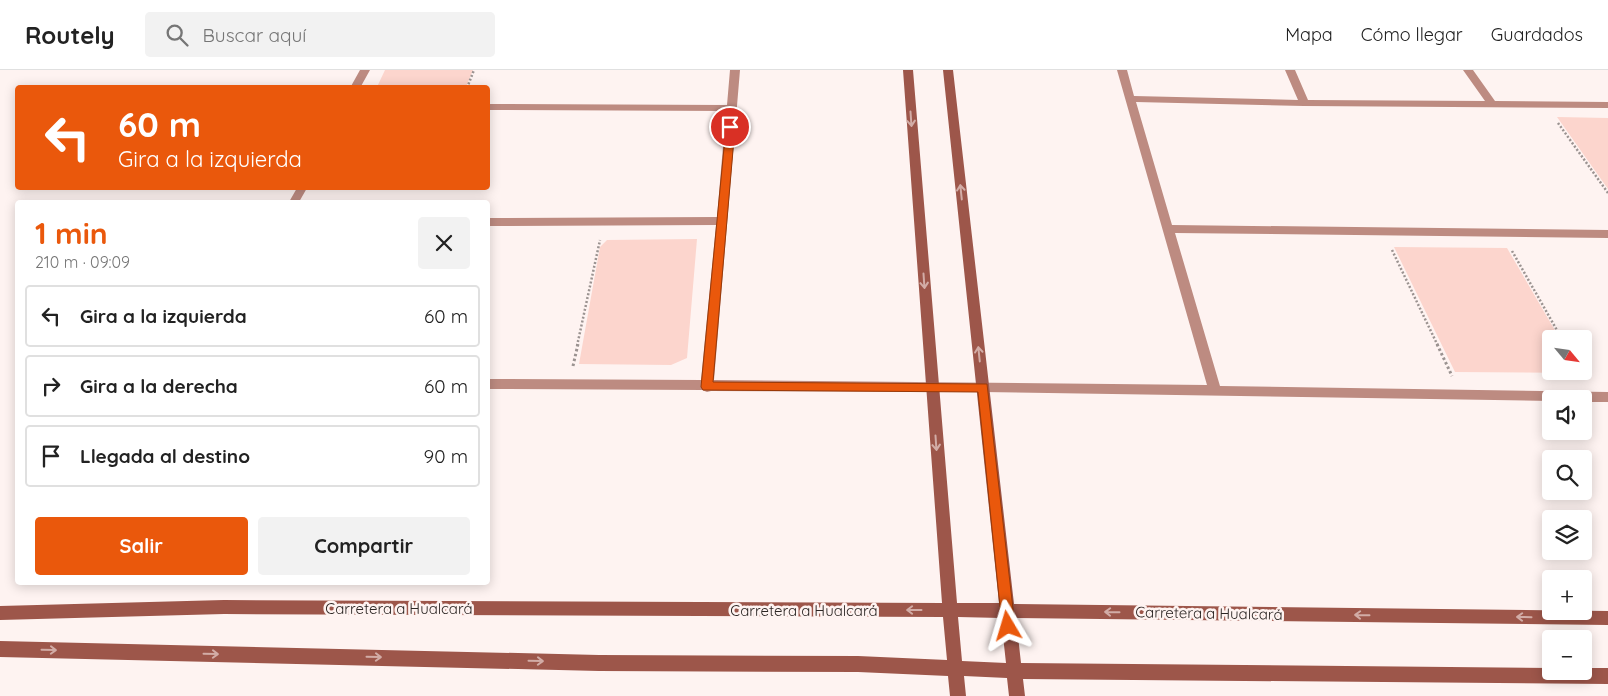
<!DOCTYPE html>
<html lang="es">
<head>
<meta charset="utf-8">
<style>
	:root { --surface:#fff; --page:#f2f2f2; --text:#222; --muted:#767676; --line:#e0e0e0; --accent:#ea580c }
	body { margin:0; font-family:Quicksand,sans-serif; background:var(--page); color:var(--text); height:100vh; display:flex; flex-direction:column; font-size:19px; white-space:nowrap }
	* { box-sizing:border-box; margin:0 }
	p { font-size:16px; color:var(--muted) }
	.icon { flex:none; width:28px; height:28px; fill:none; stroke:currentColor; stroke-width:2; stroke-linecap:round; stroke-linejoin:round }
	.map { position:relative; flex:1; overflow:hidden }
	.side { position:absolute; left:15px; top:130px; width:475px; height:385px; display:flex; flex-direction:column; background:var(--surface); border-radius:5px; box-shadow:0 2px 12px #0003 }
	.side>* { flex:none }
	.hud { position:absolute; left:15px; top:15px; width:475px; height:105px; border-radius:5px; box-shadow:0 2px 12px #0003; background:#ea580c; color:#fff; overflow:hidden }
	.needle { width:32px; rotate:119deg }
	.controls { position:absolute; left:1542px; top:260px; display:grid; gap:10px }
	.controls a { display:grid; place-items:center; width:50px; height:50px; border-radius:5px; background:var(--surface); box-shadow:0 2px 12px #0003; font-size:25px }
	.pin { position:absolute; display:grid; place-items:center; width:42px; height:42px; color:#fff; margin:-21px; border:2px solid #fff; border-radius:50%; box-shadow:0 1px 5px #0007 }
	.me { position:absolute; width:55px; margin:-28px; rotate:353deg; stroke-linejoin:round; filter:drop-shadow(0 0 4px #0008) }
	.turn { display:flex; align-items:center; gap:18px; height:105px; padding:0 20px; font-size:22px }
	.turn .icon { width:65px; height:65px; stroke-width:2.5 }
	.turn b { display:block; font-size:35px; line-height:42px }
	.round { display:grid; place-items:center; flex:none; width:52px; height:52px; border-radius:5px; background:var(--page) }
	.summary { display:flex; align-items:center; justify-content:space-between; height:85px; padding:0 20px }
	h1 { font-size:30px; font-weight:700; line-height:38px; color:var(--accent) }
	.action { display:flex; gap:10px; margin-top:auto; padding:10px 20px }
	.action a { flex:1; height:58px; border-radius:5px; background:var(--accent); color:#fff; font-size:20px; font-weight:700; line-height:58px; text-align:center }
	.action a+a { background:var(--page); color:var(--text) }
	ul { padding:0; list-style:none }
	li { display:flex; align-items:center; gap:15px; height:62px; margin:0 10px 8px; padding:0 10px; border:2px solid var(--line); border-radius:5px }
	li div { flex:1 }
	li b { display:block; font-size:19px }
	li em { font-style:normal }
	header { display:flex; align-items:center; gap:30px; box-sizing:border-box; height:70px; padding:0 25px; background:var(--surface); border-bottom:1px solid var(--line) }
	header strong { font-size:24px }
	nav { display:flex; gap:28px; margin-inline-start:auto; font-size:18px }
	.search { width:350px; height:45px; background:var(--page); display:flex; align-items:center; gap:12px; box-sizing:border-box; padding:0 18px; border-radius:5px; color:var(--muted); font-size:19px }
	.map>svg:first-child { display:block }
	.green { fill:#fcd5cd }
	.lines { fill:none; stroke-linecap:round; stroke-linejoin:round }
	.path-far1 { stroke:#9b9391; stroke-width:2.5; stroke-dasharray:2 2; stroke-linecap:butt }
	.path { stroke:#9b9391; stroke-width:3; stroke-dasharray:2.5 2.5; stroke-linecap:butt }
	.street { fill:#bd8b81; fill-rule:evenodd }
	.secondary { fill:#9d564a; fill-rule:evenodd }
	.oneway { stroke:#d2aca6 }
	.route { fill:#ea580c; stroke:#983908 }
	.labels { text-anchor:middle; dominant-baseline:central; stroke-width:5; stroke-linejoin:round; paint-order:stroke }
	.street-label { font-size:15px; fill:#2c2624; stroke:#fef3f1 }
</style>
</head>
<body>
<header>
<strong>Routely</strong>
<div class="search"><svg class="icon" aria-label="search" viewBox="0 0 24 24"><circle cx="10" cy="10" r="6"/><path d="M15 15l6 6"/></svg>Buscar aquí</div>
<nav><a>Mapa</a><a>Cómo llegar</a><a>Guardados</a></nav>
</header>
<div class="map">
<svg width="1608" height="626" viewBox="0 0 1608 626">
	<rect width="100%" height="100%" fill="#fef3f1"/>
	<path class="green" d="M 385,0 L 473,0 L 466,17 L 377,17 Z
		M 1558,47 L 1608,48 L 1608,119 L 1557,47 Z
		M 697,169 L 687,288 L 671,295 L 579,294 L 600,177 L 607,170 Z
		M 1394,177 L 1507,178 L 1560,269 L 1551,269 L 1551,301 L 1578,301 L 1580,303 L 1455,302 Z"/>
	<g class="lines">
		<path class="path-far1" d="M 467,18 L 474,0
			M 1558,53 L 1608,123
			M 1392,180 L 1438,276
			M 1512,181 L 1562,269
			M 577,276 L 600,170"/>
		<path class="path" d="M 1437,274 L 1452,306
			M 573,296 L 578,274"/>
		<path class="street" d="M 360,0 L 370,0 L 360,18 L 350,18 Z
			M 730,0 L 740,0 L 714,310 L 1207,315 L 1117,0 L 1127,0 L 1134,26 L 1298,30 L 1285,0 L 1295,0 L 1308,30 L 1485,31 L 1463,0 L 1473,0 L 1495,31 L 1608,32 L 1608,38 L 1304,36 L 1136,32 L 1172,155 L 1608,160 L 1608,168 L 1175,163 L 1220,316 L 1608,322 L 1608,332 L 1584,332 L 1584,329 L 1551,329 L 1551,331 L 983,322 L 711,321 L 707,322 L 702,320 L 488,319 L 488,309 L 701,310 L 716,155 L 488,156 L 488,148 L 717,147 L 726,41 L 488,40 L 488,34 L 727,35 Z
			M 297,118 L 307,118 L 299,132 L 289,132 Z"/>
		<path class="secondary" d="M 903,0 L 913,0 L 957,533 L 999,533 L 943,0 L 953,0 L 1014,534 L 1608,541 L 1608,555 L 1016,548 L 1021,593 L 1551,598 L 1551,601 L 1584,601 L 1584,598 L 1608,598 L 1608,614 L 1023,609 L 1025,626 L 1009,626 L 1007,608 L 964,606 L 966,626 L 950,626 L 948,606 L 858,602 L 599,601 L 0,587 L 0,571 L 599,585 L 858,586 L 947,590 L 943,547 L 224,544 L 0,550 L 0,536 L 224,530 L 942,533 ZM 958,547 L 1001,548 L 1006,593 L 962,591 Z"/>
	</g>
	<defs><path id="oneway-shaft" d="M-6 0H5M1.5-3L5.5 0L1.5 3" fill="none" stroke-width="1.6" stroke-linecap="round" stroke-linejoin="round" transform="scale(1.25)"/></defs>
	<g class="oneway">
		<use href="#oneway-shaft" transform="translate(911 49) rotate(86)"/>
		<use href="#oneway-shaft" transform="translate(961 122) rotate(-96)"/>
		<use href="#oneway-shaft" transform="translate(924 211) rotate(86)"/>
		<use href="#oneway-shaft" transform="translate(979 284) rotate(-96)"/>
		<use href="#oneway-shaft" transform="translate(936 373) rotate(86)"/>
		<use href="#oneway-shaft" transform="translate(914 540) rotate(-180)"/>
		<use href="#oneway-shaft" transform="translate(1112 542) rotate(-179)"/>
		<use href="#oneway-shaft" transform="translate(1362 545) rotate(-179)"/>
		<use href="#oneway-shaft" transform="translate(1524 547) rotate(-179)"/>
		<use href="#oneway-shaft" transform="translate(49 580) rotate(1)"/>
		<use href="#oneway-shaft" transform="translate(211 584) rotate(1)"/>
		<use href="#oneway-shaft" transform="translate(374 587) rotate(1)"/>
		<use href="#oneway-shaft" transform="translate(536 591) rotate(1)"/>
	</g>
	<path class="route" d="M 730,54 L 735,57 L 713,312 L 987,314 L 1015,556 L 1013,561 L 1008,563 L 1003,561 L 1002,556 L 978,322 L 703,320 L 701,317 L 726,57 Z"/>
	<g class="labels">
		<g class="street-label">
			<text x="399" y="538">Carretera a Hualcará</text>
			<text x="804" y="540">Carretera a Hualcará</text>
			<text transform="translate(1209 543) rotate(1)">Carretera a Hualcará</text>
		</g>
	</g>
</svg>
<div class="controls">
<a><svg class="needle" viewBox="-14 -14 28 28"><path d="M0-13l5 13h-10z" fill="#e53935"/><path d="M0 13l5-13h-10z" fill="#767676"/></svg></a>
<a><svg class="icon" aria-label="sound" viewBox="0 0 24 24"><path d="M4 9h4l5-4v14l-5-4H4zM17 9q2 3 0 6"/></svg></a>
<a><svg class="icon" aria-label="search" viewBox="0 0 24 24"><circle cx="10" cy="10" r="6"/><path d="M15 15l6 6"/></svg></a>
<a><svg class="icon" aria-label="layers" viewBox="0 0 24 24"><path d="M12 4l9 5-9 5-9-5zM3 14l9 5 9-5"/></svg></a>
<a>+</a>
<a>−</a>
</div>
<div class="pin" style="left:730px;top:57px;background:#d93025"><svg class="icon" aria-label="arrive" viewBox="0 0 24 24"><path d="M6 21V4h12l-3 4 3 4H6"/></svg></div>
<svg class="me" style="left:1008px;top:556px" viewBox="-20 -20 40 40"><path d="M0-17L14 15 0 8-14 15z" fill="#ea580c" stroke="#fff" stroke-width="4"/></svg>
<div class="hud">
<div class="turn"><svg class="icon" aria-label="left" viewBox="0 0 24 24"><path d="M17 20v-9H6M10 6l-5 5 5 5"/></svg><div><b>60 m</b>Gira a la izquierda</div></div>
</div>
<section class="side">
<div class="summary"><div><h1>1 min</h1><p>210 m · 09:09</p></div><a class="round"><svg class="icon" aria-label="close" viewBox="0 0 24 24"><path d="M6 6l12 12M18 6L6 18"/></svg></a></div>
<ul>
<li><svg class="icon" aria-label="left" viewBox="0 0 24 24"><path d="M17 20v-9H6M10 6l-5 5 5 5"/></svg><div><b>Gira a la izquierda</b></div><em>60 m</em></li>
<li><svg class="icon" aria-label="right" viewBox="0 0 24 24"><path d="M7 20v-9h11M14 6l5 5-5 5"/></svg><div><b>Gira a la derecha</b></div><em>60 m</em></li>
<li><svg class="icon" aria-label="arrive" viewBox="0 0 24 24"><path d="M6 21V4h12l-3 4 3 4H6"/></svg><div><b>Llegada al destino</b></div><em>90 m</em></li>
</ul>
<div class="action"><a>Salir</a><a>Compartir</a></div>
</section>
</div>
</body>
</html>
